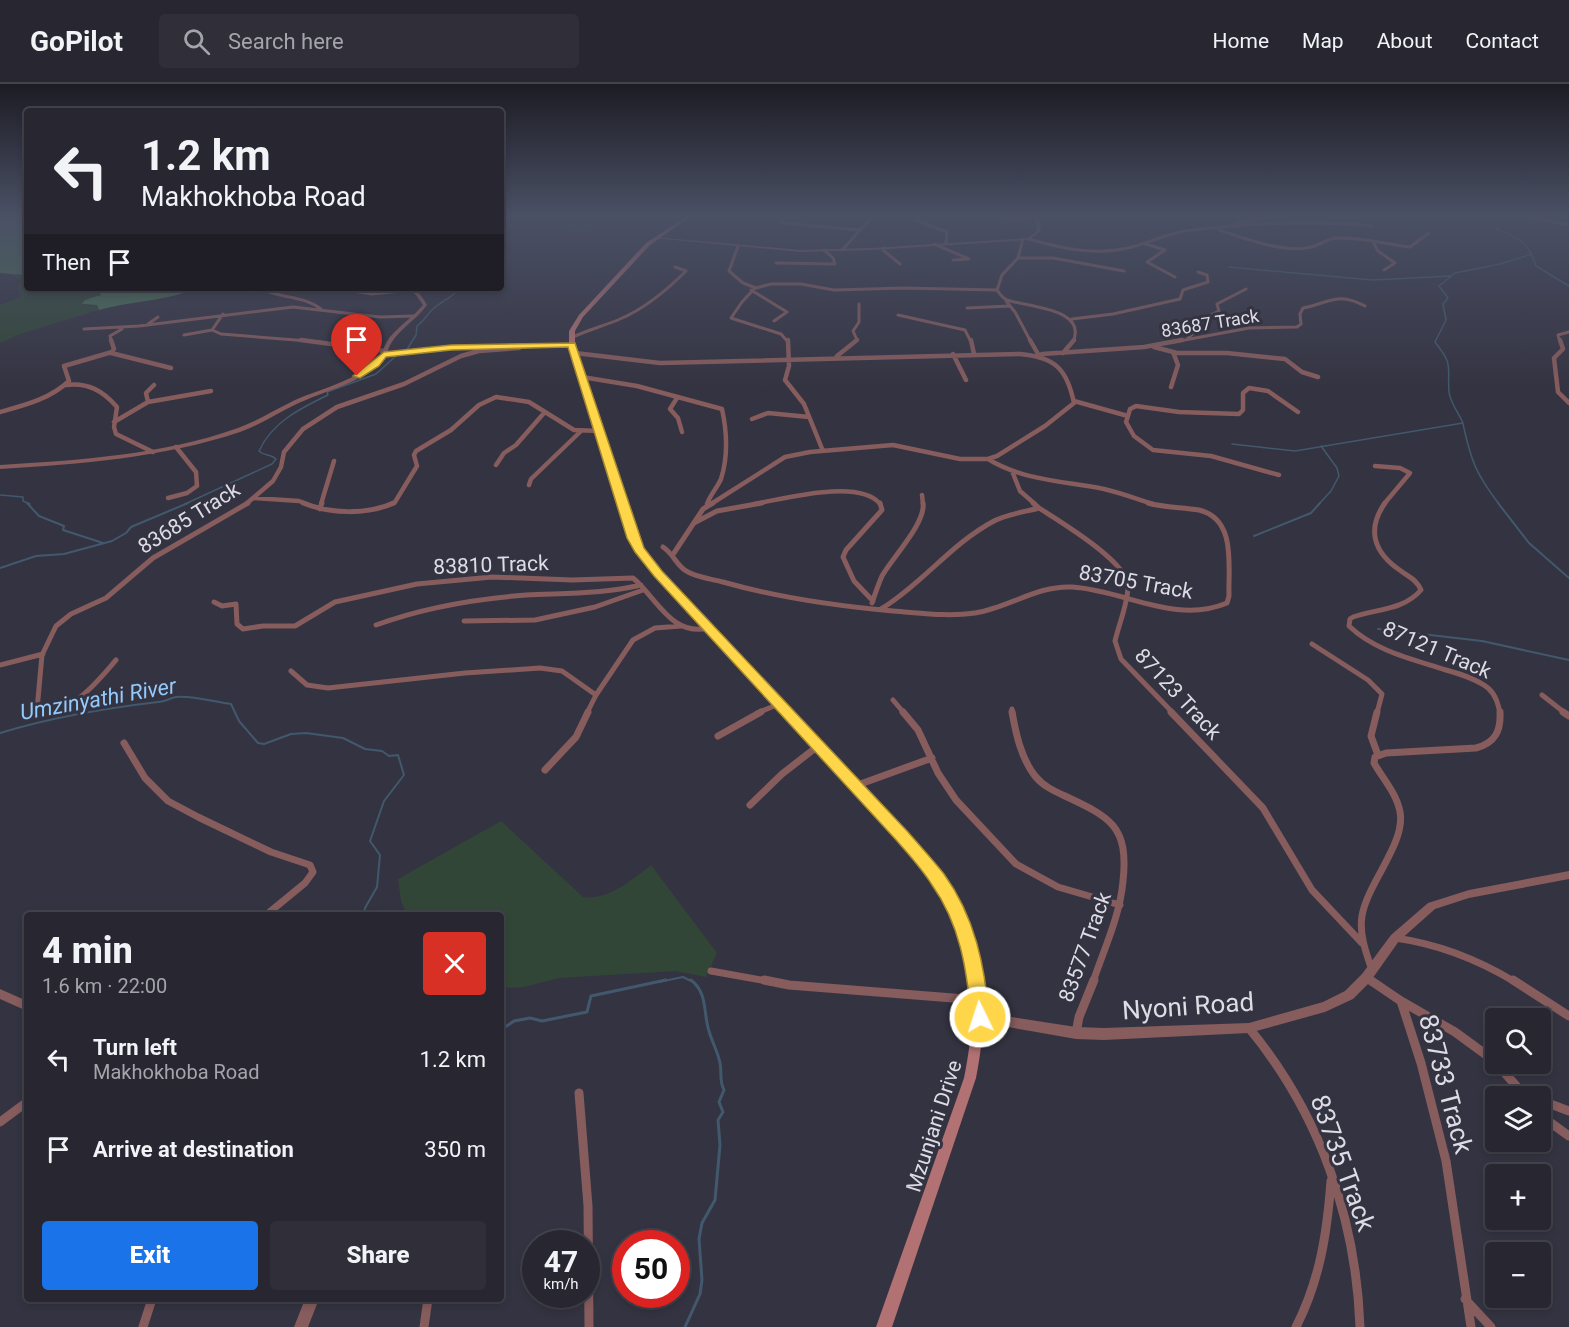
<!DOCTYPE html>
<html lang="en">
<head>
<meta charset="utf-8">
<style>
	:root { --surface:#272631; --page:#2f2e39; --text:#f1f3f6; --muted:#a4a5ab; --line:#43434d; --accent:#1a73e8 }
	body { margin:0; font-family:Roboto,sans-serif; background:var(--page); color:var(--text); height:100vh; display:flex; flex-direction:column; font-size:22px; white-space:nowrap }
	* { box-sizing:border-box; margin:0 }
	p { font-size:20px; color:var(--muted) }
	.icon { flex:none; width:33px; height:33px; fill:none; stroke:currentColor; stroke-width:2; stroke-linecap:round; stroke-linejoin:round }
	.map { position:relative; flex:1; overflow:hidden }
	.drawer { position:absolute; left:24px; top:828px; width:480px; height:390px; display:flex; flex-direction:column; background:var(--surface); border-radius:6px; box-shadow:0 3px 9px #0003,0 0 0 2px var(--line) }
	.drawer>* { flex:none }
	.guide { position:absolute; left:24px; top:24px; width:480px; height:183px; border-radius:6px; box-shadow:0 3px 9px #0003,0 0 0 2px var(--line); background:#272631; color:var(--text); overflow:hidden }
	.tools { position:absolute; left:1485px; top:924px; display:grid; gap:12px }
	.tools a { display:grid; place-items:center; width:66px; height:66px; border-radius:6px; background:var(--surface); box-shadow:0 3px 9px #0003,0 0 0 2px var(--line); font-size:30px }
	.speed { position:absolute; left:522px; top:1146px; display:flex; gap:12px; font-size:30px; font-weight:700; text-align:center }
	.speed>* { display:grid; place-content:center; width:78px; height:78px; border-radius:50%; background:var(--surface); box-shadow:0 3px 9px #0003,0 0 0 2px var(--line); line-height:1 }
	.speed small { font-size:15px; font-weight:400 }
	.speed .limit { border:9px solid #d22; background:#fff; color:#111 }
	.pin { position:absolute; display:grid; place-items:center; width:51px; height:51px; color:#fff; margin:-62px -26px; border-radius:50% 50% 50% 0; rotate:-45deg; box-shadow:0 0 6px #0007 }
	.pin .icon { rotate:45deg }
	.me { position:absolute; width:66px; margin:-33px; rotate:356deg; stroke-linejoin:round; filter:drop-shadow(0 0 4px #0008) }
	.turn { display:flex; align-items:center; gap:21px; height:126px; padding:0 18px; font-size:27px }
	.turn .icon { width:78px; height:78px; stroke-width:2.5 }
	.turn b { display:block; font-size:42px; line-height:51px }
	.then { display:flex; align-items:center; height:57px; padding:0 18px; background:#0003; gap:12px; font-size:22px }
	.round { display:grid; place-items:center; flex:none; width:63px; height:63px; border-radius:6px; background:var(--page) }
	.summary { display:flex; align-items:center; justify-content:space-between; height:102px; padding:0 18px }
	h1 { font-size:36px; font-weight:800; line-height:45px }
	.button { display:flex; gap:12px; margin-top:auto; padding:12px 18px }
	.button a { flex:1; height:69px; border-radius:6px; background:var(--accent); color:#fff; font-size:24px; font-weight:800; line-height:69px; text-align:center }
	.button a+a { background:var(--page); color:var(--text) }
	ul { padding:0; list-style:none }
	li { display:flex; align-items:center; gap:18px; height:90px; padding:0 18px }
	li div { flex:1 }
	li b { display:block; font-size:22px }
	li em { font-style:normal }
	header { display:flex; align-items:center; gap:36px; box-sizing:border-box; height:84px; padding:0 30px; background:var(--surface); border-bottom:2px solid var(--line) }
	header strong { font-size:28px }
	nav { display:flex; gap:33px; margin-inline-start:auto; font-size:21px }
	.search { width:420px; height:54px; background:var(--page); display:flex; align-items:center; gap:15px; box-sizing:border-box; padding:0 21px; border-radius:6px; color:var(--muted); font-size:22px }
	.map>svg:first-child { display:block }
	.green { fill:#314636 }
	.forest { fill:#486e52 }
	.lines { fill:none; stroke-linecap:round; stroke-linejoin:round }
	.stream-far2 { stroke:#42596d; stroke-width:1.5 }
	.stream-far1 { stroke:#42596d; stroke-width:2 }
	.stream { stroke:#42596d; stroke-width:3 }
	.minor-far4 { stroke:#865c5d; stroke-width:3 }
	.minor-far3 { stroke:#865c5d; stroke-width:4.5 }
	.minor-far2 { stroke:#865c5d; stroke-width:5 }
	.minor-far1 { stroke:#865c5d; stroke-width:7 }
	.minor { stroke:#865c5d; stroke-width:9 }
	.tertiary { fill:#865c5d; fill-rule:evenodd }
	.secondary { fill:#b27172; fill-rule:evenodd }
	.route { fill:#ffd54a; stroke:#a68a30; stroke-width:1.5 }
	.labels { text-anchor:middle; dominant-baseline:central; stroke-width:6; stroke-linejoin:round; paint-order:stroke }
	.far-street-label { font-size:18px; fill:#dddce5; stroke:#343341 }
	.street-label { font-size:21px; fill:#dddce5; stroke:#343341 }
	.water-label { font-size:22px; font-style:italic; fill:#92cafc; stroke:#343341 }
	.near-street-label { font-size:26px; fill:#dddce5; stroke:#343341 }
</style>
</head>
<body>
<header>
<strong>GoPilot</strong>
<div class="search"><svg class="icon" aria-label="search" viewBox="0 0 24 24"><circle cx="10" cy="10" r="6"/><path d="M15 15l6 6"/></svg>Search here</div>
<nav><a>Home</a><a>Map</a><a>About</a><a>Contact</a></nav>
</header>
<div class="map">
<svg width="1569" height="1243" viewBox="0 0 1569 1243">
	<rect width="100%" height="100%" fill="#343341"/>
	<path class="green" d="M 582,131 L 617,133 L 582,149 L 556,142 Z
		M 11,190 L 27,194 L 27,204 L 85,204 L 100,209 L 100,213 L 85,216 L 83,222 L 98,221 L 99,226 L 20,250 L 0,259 L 0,221 L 21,213 L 17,204 L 21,197 Z
		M 501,737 L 583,813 C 610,816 631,796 651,781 L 717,869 L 706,893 L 676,887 L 559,894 L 524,903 L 501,904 L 501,831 L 407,831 L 401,817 L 398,795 Z"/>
	<path class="forest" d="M 0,131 L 27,131 L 27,194 L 22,191 L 0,189 Z
		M 85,204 L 198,204 C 167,217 131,217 99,226 L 97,221 L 82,220 L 85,216 L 101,211 L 100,209 Z"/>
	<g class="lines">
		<path class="stream-far2" d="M 1495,131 L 1493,133 L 1500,141 L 1496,145 C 1519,154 1528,157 1536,182 L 1569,202
			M 501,146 L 536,131
			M 1229,183 L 1373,196 L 1450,192
			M 406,267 L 416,251 L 417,242 C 425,236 427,230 434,224 C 442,217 451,214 458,206 L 457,204
			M 1463,340 C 1471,377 1476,390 1499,420
			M 1232,360 L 1295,367 L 1463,339 C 1459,330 1450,318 1449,308 C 1447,281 1454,282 1435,258 L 1446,236 L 1443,220 L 1448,214 L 1439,202 L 1455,189 L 1500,180 L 1532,170
			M 0,411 L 23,413 L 23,417 L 30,420
			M 185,420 L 272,380 L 276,375 C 271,370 264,372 259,367 C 272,338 301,324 328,311 L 327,308 L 376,290 L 398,270
			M 1319,420 L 1331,407 L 1339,392 L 1337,384 L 1321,362"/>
		<path class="stream-far1" d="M 27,419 L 39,432 L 64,442 L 63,446 L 103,459
			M 1498,419 L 1529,459 L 1569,494
			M 1254,452 L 1311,429 L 1320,419
			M 0,484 L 36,472 L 64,470 L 112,457 L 126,449 L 131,443 L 188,419
			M 1378,545 L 1482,557 L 1569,576
			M 0,649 C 49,634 107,624 158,618 C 165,618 170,614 176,613 C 191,611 215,618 231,620 L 239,637 L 258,659 L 264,660 L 291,650 L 306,649 L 343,654 L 365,665 L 382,667 L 389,672 L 398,671 L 404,691 L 384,717 L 370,757 L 380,771 L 377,803 L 365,824 L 364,831
			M 659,898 L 683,893 L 693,898"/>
		<path class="stream" d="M 501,946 L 514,937 L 530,934 L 542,937 L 587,928 L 591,912 L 666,896
			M 685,1243 L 700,1210 L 702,1196 L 699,1155 L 702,1139 L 715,1116 L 720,1061 L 718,1036 L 723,1028 L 719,1018 L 724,1006 C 719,997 722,989 720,979 C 718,968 712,958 709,947 C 703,929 708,909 691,896"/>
		<path class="minor-far4" d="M 742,131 L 752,132
			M 996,131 L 1006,135 L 1037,134
			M 1516,131 L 1569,141
			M 916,136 L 947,148 L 946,159
			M 782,139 L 860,146
			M 1235,139 L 1280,131
			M 1219,146 C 1242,154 1282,168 1306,164 C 1319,163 1324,154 1340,154 C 1363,154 1387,160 1410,163 L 1429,149
			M 1023,155 L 1018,174 L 1002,191 L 997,206 C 1000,210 1002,214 1007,216 C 1027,223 1088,224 1073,258
			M 1029,155 C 1063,165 1097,172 1132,163 C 1150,158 1167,150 1185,147 C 1247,139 1309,136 1372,142
			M 1373,158 L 1378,167 L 1395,179 L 1384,186
			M 934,160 L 969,175 L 953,176
			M 1146,160 L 1165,166 L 1147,178 L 1175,193
			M 738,162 L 729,187 L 743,199 L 756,204 L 771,200 L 801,200 L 834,206 L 904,204 L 997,206
			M 884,164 L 883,166 L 900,180
			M 842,166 L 874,131
			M 1018,174 L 1053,174 L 1124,187
			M 776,179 L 835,180 L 833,174 L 824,166
			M 260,204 C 279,215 303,211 321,225
			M 335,204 L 372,210 L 410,206
			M 755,204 L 742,218 L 731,234 L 781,250 L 788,258
			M 751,206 L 787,228 L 774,237
			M 1006,217 L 1015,228 L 1031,258
			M 967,224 L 1010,222
			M 223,230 L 212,246 L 221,250 L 321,258
			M 898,231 L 965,246 L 971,258
			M 1072,235 L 1113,230 L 1180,215 L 1183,206 L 1208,198 L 1207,191 L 1198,188
			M 148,240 L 158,233
			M 84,245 L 139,242 L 293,223 L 380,233 L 414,232
			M 184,251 L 212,246
			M 571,254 C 587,246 604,242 620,235 C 644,225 668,205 686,187 L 675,183
			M 1187,255 L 1196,247 L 1198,237 L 1219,227 L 1217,220 L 1246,205
			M 112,258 L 110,252 L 122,245
			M 855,258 L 857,256 L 853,247 L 859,238 L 859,220
			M 1174,258 L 1249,244 L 1297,243 L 1301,240 L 1300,230 L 1303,224 C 1330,219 1337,207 1365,222
			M 1560,258 L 1558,251 L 1569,248"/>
		<path class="minor-far3" d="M 301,256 L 384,267
			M 788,256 L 789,282 L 785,296 L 804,320 L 823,367
			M 971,256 L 974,270
			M 1030,256 L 1038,270
			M 1560,256 L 1563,265 L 1554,274 L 1558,308 L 1569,319
			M 1154,263 L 1177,269 L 1227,269 L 1285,275 L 1302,288 L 1318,293
			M 111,269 L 171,284
			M 575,269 L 660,279 L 1020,270 C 1055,273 1067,285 1074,319 L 1045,342 L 997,372 L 988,375 L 960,375 L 893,361 L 810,368 L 785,373 L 711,420
			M 1063,269 L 1074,256
			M 953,270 L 966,296
			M 1042,270 L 1144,263 L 1182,256
			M 837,272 L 857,256
			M 582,293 L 637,302 L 722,325 C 727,348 728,373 721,395 C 717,404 710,411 707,420
			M 66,301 C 88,298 103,307 117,323 L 114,343 L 116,350 L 153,368
			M 1171,303 L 1178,281 L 1173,268
			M 677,314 L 670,325 L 678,334 L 682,348
			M 1074,317 L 1128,332 L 1130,325 L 1136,322 L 1179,328 L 1239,330 L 1243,326 L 1243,309 L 1249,304 L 1268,307 L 1298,328
			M 148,318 L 146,309 L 154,301
			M 0,328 C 25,321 50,315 69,297 L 64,282 L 112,268 L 114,265 L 111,256
			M 1128,332 L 1126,338 L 1134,352 L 1153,366 L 1211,372 L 1279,391
			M 752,335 L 768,329 L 809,333
			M 114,338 L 148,318 L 211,307
			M 988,375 C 1024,397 1064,397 1104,405 C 1121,409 1137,415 1153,420
			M 496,381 L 504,369 L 516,361 L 544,329
			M 1375,382 L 1400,384 L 1410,389 L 1384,420
			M 1012,387 L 1020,407 L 1035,420
			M 529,401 L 531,395 L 580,348
			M 922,411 L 923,420
			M 168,414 L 187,409 L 197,402 L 196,388 L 176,363
			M 253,414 L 299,417 L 307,420
			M 246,420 L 273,397 L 281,383 L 284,368 L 303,345 L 337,323 L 404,300 L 461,272 L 479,267 L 519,264
			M 321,420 L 334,377
			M 390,420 L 395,418 L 417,382 L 414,371 L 416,367 L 451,346 L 479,321 L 496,313 L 529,318 L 574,346 L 599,347
			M 754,420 C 783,415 860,394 880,420"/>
		<path class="minor-far2" d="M 303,419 C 331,430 366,431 394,419
			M 1033,419 L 1039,424
			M 1385,419 C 1366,446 1374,469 1401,487 C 1409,493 1417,496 1421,506 C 1404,526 1376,525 1353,533 L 1350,535 L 1349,542 C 1375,567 1412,575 1446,586 C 1460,590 1477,595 1488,604 C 1496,611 1498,620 1500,629
			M 707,422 L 708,419
			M 320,425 L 322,419
			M 694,439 L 717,427 L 762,419
			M 663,463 C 674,470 677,483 688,488 C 699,494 712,495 723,498 C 779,514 836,522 893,527 C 921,529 948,533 975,529 C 1008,524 1038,501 1072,503 C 1124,506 1175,541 1227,519 L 1229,512 C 1228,483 1237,435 1199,426 C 1182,423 1165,424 1148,419
			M 674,469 L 703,425 L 713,419
			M 873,517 L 854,497 L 843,473 L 846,466 L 882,426 L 880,419
			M 214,518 L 222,522 L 236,520 L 237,540 L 243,545 L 263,542 L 295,542 L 335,518 L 417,500 L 492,493 L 572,496 L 633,494 C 657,514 671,553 709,544
			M 872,519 C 875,510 878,501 882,492 C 892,474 926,439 923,419
			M 881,525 C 922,500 952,459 994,437 C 1008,430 1024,428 1039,424 C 1059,437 1128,478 1128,502 C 1128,519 1119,540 1115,557 L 1121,575 L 1173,629
			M 464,537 L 535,536 L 595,523 L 643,506
			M 376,541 C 425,523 474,515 526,511 C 564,509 603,510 641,501
			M 1312,560 L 1368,596 L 1382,610 L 1377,629
			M 116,576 C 96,599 71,632 37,626 L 42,571 L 56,542 L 71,530 L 106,514 L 153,474 L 248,419
			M 0,581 L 43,570
			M 291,587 L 307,601 L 328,604 L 465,589 L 540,584 L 562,587 L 596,611
			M 1542,611 L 1565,629
			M 893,616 L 904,629
			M 1012,625 L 1013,629
			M 587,629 L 596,611 L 633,556 L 655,544 L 681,542
			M 757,629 L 779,620"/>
		<path class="minor-far1" d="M 903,628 L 918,646 L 938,689 L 956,716 L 1016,780 L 1058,803 L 1120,821
			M 1012,628 C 1016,650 1021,674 1035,692 C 1043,702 1054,707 1065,712 C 1110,733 1129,742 1123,797 C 1120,832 1104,865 1093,898
			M 1171,628 L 1263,724 L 1312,806 L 1362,859
			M 1377,628 L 1371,652 L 1378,671
			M 1563,628 L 1569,632
			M 718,652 L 761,628
			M 124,659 L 145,694 L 168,717 L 198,733 L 271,768 L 310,781 L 313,788 L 305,799 L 266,831
			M 545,686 L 576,653 L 588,628
			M 855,702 L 932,674
			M 750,721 L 782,690 L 818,662
			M 1395,854 C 1439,860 1477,875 1515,898
			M 1372,886 C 1366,869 1359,850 1362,832 C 1367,800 1406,759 1400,728 C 1397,710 1383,695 1374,679 L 1375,673 L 1386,669 L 1476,664 C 1495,659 1501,647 1500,628
			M 711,887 L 772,898
			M 1366,894 L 1372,898"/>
		<path class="minor" d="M 764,896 L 789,901 L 978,916
			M 1370,896 L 1401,917 L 1421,979 L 1446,1077 L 1471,1243
			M 1513,896 L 1569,932
			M 1401,917 L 1455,948 L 1496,978
			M 1249,944 C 1319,1029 1356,1133 1360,1243
			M 1076,949 L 1079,933 L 1094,896
			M 1497,980 L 1525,1012
			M 579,1009 L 588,1122 L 589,1243
			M 1540,1016 L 1569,1027
			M 1540,1031 L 1569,1052
			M 0,1038 L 27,1018
			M 1465,1215 L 1491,1243
			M 143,1243 L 152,1215
			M 424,1243 L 428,1215
			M 1296,1243 C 1320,1196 1327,1149 1331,1097"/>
		<path class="tertiary" d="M 1034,131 L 1038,131 L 1041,147 L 1029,156 L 872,166 L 801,168 L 653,154 L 655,153 L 801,166 L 872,164 L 1028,154 L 1037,147 Z
			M 406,204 C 417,204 422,212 427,221 C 415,238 393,248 387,269 L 451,262 L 572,259 L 575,261 L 572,263 L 451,266 L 386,272 C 367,297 333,304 306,316 C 283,325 263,340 240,348 C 162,374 81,380 0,385 L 0,381 C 80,376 162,371 238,344 C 258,337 276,325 295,316 C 320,305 348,299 370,282 C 382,274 382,264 390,253 C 400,241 413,233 423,221 L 416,211 Z
			M 1569,787 L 1569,795 L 1469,814 L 1435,825 L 1399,857 L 1370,898 L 1353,915 L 1325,928 L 1249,949 L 1104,956 L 1076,955 L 980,938 L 976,937 L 974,933 L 976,929 L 980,928 L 1076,943 L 1104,944 L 1249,939 L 1323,918 L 1345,907 L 1362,890 L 1391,851 L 1428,819 L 1469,806 Z
			M 0,905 L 27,917 L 27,927 L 0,915 Z
			M 305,1215 L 319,1215 L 308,1243 L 294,1243 Z"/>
		<path class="secondary" d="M 689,131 L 693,131 L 650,161 L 583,233 L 575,247 L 575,261 L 637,454 L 646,471 L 661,488 L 932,779 C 982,852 993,907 976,994 L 892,1243 L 876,1243 L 964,994 C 981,910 972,857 924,785 L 655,492 L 640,474 L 629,454 L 569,261 L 569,247 L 579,231 L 646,159 Z"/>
	</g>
	<linearGradient id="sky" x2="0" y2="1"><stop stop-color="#1d1c24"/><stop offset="0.43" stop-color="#4a5065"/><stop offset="1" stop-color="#4a5065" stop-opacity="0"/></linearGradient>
	<rect width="1569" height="305" fill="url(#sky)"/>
	<path class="route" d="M 575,259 L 644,464 L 662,487 L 908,748 C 920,762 933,776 944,790 C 975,833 985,882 989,933 L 986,940 L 980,942 L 973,940 L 971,933 C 967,886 960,840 932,801 C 922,785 909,771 897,757 L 654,492 L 635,468 L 627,454 L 568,263 L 451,266 L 386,273 L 379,282 L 360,294 L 353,292 L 384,268 L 451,261 Z"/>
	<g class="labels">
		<g class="far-street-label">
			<text transform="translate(1210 239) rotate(-9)">83687 Track</text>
		</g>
		<g class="street-label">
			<text transform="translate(189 434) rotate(-32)">83685 Track</text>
			<text transform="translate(491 481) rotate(-2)">83810 Track</text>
			<text transform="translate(1136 498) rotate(10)">83705 Track</text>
			<text transform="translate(1437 566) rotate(23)">87121 Track</text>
			<text transform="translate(1178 610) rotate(47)">87123 Track</text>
			<text transform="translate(1085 863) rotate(-70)">83577 Track</text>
			<text transform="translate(934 1042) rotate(-72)">Mzunjani Drive</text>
		</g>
		<g class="water-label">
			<text transform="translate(98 615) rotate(-10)">Umzinyathi River</text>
		</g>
		<g class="near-street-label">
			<text transform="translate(1188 922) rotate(-4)">Nyoni Road</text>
			<text transform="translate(1446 1000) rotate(75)">83733 Track</text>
			<text transform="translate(1343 1079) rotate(70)">83735 Track</text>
		</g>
	</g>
</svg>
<div class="tools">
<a><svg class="icon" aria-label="search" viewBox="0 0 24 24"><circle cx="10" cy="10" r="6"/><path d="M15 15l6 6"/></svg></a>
<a><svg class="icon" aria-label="layers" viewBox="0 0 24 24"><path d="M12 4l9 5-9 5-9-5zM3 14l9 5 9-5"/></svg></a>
<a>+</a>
<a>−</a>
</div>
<div class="speed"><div>47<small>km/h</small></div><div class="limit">50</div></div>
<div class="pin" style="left:357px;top:292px;background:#d93025"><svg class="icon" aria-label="arrive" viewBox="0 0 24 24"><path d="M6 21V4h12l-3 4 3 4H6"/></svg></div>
<svg class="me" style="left:980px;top:933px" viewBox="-20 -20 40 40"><circle r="17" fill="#ffd54a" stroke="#fff" stroke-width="3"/><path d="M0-11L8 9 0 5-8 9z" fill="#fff"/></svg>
<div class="guide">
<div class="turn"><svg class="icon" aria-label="left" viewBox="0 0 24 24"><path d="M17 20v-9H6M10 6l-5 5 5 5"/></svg><div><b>1.2 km</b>Makhokhoba Road</div></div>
<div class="then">Then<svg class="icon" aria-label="arrive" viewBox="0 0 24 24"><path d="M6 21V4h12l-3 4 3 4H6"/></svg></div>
</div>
<section class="drawer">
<div class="summary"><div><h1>4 min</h1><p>1.6 km · 22:00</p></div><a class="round" style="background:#d93025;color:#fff"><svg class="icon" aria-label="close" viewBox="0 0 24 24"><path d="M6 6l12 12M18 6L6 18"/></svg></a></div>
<ul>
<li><svg class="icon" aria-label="left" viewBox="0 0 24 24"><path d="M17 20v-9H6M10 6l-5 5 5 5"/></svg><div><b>Turn left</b><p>Makhokhoba Road</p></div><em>1.2 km</em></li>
<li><svg class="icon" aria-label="arrive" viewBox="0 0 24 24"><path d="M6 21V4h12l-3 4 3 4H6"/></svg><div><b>Arrive at destination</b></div><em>350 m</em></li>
</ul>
<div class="button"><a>Exit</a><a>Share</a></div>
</section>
</div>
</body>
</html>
